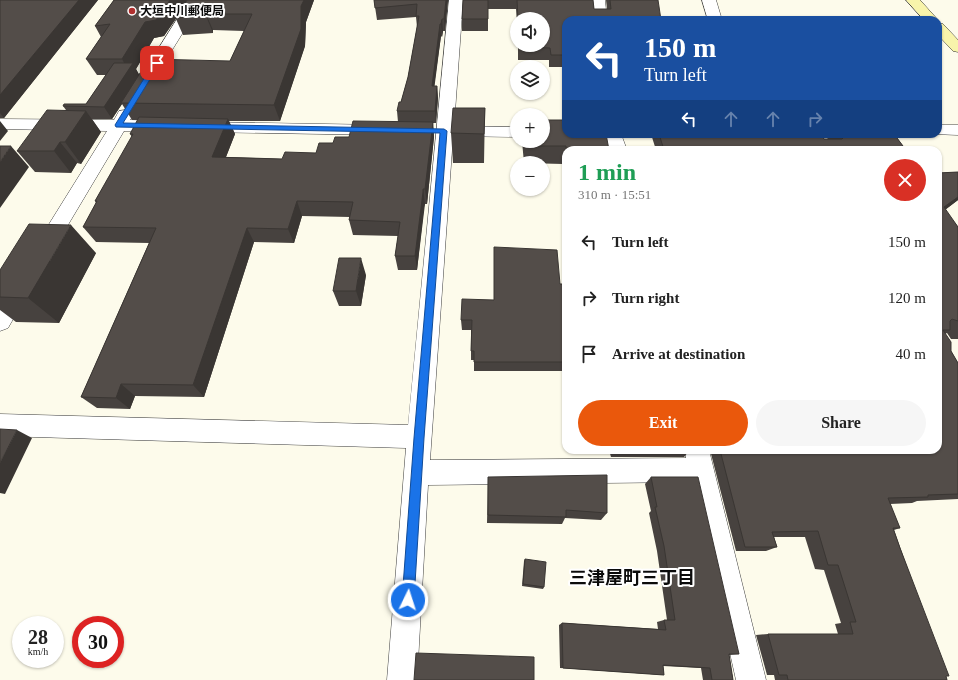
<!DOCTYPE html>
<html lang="en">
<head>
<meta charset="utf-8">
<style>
	:root { --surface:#fff; --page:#f6f6f6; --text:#222; --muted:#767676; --accent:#ea580c }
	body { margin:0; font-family:"Times New Roman","Noto Sans JP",serif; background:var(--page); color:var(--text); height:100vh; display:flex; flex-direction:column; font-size:15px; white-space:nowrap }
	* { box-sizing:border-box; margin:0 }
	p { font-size:13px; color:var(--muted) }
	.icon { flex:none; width:22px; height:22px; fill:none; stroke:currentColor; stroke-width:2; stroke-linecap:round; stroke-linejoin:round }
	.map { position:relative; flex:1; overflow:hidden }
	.drawer { position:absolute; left:562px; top:146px; width:380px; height:308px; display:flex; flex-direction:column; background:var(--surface); border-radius:12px; box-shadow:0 1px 3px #0004 }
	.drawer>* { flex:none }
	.top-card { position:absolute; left:562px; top:16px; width:380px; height:122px; border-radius:12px; box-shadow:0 1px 3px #0004; background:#1a4fa0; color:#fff; overflow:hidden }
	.fabs { position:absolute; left:510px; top:12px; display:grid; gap:8px }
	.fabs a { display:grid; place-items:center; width:40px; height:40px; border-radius:50%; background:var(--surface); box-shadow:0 1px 3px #0004; font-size:20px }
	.speed { position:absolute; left:12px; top:616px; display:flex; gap:8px; font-size:20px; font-weight:700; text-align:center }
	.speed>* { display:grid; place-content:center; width:52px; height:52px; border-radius:50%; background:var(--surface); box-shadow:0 1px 3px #0004; line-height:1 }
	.speed small { font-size:10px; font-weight:400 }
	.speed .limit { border:6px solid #d22; background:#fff; color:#111 }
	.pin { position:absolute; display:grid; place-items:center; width:34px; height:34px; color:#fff; margin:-17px; border-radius:8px; box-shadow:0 2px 6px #0006 }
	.me { position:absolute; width:44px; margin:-22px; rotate:4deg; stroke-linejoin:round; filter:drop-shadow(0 0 3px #0008) }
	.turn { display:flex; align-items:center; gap:14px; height:84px; padding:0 16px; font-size:18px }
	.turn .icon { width:52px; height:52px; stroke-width:2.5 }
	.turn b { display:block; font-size:28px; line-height:34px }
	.lanes { display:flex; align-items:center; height:38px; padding:0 16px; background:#0003; justify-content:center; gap:20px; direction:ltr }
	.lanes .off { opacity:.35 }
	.round { display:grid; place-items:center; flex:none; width:42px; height:42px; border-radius:21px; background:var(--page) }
	.summary { display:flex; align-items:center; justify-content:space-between; height:68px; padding:0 16px }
	h1 { font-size:24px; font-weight:800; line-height:30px; color:#1e9e55 }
	.button { display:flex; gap:8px; margin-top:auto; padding:8px 16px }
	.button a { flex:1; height:46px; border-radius:24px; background:var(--accent); color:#fff; font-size:16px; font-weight:800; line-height:46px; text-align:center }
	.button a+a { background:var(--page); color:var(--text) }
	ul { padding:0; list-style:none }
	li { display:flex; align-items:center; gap:12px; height:56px; padding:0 16px }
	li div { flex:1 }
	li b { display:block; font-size:15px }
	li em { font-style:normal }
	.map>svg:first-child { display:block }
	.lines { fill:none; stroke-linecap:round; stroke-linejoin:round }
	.minor-casing { stroke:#3e3e3e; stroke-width:1 }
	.secondary-casing { stroke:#2d2d2d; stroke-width:1 }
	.minor { fill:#fff; fill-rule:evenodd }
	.secondary { fill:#f8f4ab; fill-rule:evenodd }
	.wall { fill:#47423f; fill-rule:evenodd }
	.shaded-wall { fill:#3a3633 }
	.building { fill:#534d49; stroke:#3a3633 }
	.route { fill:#1a73e8; stroke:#114b97 }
	.poi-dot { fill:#b0302f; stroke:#fff; stroke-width:1.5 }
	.labels { text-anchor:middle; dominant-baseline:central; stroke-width:4; stroke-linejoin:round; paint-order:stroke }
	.far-poi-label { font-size:12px; font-weight:bold; fill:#0b0b0b; stroke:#fff; text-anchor:start }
	.near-neighbourhood-label { font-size:18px; font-weight:bold; fill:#0b0b0b; stroke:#fff }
</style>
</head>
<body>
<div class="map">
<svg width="958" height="680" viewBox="0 0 958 680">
	<rect width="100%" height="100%" fill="#fdfbeb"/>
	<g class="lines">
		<defs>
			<path id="minor" d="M 189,0 L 203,0 L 148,89 L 143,91 L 138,89 L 135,86 Z
				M 449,0 L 463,0 L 454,126 L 517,127 L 517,137 L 453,136 L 430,460 L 686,458 L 685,450 L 709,450 L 766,680 L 736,680 L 692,482 L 428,485 L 417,680 L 387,680 L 406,448 L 0,436 L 0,414 L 408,425 Z
				M 591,0 L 605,0 L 607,20 L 593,20 Z
				M 702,0 L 716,0 L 722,20 L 708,20 Z
				M 125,110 L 131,111 L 133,115 L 130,120 L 164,121 L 170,122 L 172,126 L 170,130 L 164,131 L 124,131 L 50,255 L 43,257 L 36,255 L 33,250 L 36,245 L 107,131 L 0,129 L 0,119 L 114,120 L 119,111 Z
				M 202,122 L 382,125 L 388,126 L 390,130 L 388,134 L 382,135 L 202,132 L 196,131 L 194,127 L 196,123 Z
				M 938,125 L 958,125 L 958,135 L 933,134 L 938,134 Z
				M 605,134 L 621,134 L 627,150 L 609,150 Z
				M 21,280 L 28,282 L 31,288 L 8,328 L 0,331 L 0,304 L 14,282 Z"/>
			<path id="secondary" d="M 906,0 L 920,0 L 938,20 L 924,20 Z
				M 938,23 L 943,24 L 958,40 L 958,52 L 953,51 L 938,35 Z"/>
		</defs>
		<use href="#minor" class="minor-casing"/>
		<use href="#secondary" class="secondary-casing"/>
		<use href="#minor" class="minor"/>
		<use href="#secondary" class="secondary"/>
	</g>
	<path class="wall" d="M 0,0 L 98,0 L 4,118 L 0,118 Z
		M 114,0 L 314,0 L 306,22 L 305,46 L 280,121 L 229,121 L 235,134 L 226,157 L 282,159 L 316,153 L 333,143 L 398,122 L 397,111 L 401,102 L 408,77 L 417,27 L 416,17 L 377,20 L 374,0 L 448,0 L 445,31 L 443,31 L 442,37 L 441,36 L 434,86 L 437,86 L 438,98 L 436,123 L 433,123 L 434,137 L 427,204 L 425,204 L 424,207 L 417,270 L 398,270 L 395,256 L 398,236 L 353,235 L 349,220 L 350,217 L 302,216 L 294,243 L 254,242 L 204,397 L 135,396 L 130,409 L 97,408 L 81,397 L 149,243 L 96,242 L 83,227 L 96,203 L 95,201 L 132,137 L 130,134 L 138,120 L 132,120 L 122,104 L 112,119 L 92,119 L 101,132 L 81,164 L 77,163 L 71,173 L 35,172 L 17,151 L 66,110 L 63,106 L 86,104 L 106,75 L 97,75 L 86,59 L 101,37 L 95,26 ZM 176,19 L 183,35 L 213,33 L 213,30 L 244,31 L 230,61 L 139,75 L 136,69 L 154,38 L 164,36 Z
		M 463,0 L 593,0 L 594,9 L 607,9 L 606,0 L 658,0 L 566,20 L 566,67 L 549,67 L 549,60 L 518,60 L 518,45 L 543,45 L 543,19 L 517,19 L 517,24 L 516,9 L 488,9 L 488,31 L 462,31 L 462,19 Z
		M 485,108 L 484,163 L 453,163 L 451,133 Z
		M 545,120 L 609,150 L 566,150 L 566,166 L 563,166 L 563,164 L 524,163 L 522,141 L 543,141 Z
		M 651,134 L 821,134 L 824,139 L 828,139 L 827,138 L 830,134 L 894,134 L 906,150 L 656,150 Z
		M 958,172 L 958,200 L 945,210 L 958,227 L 958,339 L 951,339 L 947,333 L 945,334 L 951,351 L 958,363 L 958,499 L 917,501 L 912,503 L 890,504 L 900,528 L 894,530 L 947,680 L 775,680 L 774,675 L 767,675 L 756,635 L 768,634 L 838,634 L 835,624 L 841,623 L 824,570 L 815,569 L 805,537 L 774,537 L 777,547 L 766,551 L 736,551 L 710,450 L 938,450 L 938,173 Z
		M 494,247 L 560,284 L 566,315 L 566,369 L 565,371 L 474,371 L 474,360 L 471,360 L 471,330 L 462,330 L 461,320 L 494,300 Z
		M 96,253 L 59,323 L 16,322 L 0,310 L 0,270 Z
		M 366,275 L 361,306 L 339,306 L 333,291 Z
		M 609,450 L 690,450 L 684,457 L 611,457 Z
		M 488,477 L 607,513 L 601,520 L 565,518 L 562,524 L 487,523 Z
		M 651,477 L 739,654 L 729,655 L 733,680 L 703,680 L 701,668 L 663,666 L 664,675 L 560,668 L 559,625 L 562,623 L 658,629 L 657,622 L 664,620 L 667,620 L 657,551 L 649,513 L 651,511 L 645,484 Z
		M 525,559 L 544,587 L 543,589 L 522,586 L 524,561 Z"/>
	<path class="shaded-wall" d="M 79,0 L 98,0 L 4,118 L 0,113 L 0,95 Z
		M 170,0 L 188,0 L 164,36 L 154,38 L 136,69 L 140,76 L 121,103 L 122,104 L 112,119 L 104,107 L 128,70 L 122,59 L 145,22 Z
		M 304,0 L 314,0 L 306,22 L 305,46 L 280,121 L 274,105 L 301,6 Z
		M 446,0 L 448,0 L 445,31 L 444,19 Z
		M 206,14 L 213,30 L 213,33 L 206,16 Z
		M 442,19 L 443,31 L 442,37 L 441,24 Z
		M 440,24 L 441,36 L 433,98 L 432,86 Z
		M 437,86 L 438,98 L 436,123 L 435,111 Z
		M 86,111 L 101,132 L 81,164 L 65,142 Z
		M 228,119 L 235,134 L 220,172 L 212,157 Z
		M 0,121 L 8,131 L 0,141 Z
		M 433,122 L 434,137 L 427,204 L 425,189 Z
		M 60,142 L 77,163 L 71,173 L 54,151 Z
		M 11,146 L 29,167 L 0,208 L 0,162 Z
		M 423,189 L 425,204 L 417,270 L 415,256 Z
		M 958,197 L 958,200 L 938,215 L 944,207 Z
		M 297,201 L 302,216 L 294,243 L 288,229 Z
		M 71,225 L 96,253 L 59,323 L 28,298 Z
		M 247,228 L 254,242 L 204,397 L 193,385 Z
		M 361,258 L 366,275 L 361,306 L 356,291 Z
		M 121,384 L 135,396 L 130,409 L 116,398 Z
		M 17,430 L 32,438 L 5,494 L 0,493 L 0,463 Z"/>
	<path class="building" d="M 0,0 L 79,0 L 0,95 Z
		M 114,0 L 170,0 L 156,20 L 145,22 L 122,59 L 86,59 L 110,24 L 95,26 Z
		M 187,0 L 304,0 L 301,6 L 301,29 L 274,105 L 121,103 L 149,59 L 230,61 L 252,14 L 206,14 L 206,16 L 176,18 Z
		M 374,0 L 446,0 L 444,19 L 442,19 L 441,24 L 440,24 L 432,86 L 437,86 L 435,111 L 397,111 L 399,102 L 401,102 L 408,77 L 419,16 L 416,16 L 417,4 L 375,8 Z
		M 463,0 L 488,0 L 488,19 L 462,19 Z
		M 517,0 L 593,0 L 594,9 L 611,9 L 610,0 L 658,0 L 661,20 L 566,20 L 566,55 L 551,55 L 550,48 L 519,47 L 519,45 L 543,45 L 543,19 L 518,19 Z
		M 114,63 L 133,63 L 104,107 L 63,106 L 64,104 L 86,104 Z
		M 453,108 L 485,108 L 484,134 L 451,133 Z
		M 47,110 L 86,111 L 65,142 L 60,142 L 54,151 L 17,151 Z
		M 139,117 L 228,119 L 212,157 L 282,159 L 285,152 L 316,153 L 319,143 L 333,143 L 335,137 L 349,137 L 353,121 L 433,122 L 425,189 L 423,189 L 423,192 L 415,256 L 395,256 L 400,222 L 349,220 L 353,202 L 297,201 L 288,229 L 247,228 L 193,385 L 121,384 L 116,398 L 81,397 L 156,228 L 83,227 L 97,201 L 95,201 L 133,134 L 130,134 Z
		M 543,118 L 545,120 L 566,120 L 566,134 L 606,134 L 609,150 L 579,150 L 579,148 L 566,148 L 566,146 L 525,146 L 525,141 L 543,141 Z
		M 659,134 L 821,134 L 824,139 L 842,139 L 844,137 L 842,134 L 894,134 L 906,150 L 664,150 Z
		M 0,146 L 11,146 L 0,162 Z
		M 958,172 L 958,197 L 944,207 L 958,227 L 958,321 L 952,319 L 950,321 L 950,330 L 943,330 L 951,342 L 951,351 L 958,363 L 958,494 L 928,495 L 928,497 L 888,498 L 900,528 L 893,528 L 900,548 L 949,676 L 946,676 L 947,680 L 788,680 L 787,675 L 779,675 L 768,634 L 853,634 L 850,622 L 856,622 L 838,565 L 828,565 L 818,531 L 772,532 L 777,547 L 745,547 L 720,450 L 938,450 L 938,437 L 939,437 L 938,434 L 938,173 Z
		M 29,224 L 71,225 L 28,298 L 0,297 L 0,270 Z
		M 494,247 L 557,250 L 560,284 L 565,284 L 566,315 L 566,362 L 474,362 L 474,351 L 471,351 L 472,320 L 461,320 L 462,299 L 494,300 Z
		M 339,258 L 361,258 L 356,291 L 333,291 Z
		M 0,429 L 17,430 L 0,463 Z
		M 607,475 L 607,513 L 566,510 L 566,517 L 488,515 L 488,477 Z
		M 651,477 L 698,477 L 739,654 L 729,654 L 733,680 L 712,680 L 710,668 L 663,665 L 664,675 L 563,668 L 562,623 L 666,630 L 664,620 L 675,620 L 664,546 L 655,507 L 657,507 Z
		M 525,559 L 546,562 L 544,587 L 523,584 Z
		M 416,653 L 534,657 L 534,680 L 414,680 Z"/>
	<path class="route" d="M 155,61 L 160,63 L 123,123 L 444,129 L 447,131 L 424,438 L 414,600 L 412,605 L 408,606 L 403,605 L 402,600 L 414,438 L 440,133 L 116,127 L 115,125 Z"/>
	<circle class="poi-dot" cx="132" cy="11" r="4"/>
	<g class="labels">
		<g class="far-poi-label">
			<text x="140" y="11">大垣中川郵便局</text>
		</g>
		<g class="near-neighbourhood-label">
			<text x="632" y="578">三津屋町三丁目</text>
		</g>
	</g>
</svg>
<div class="fabs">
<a><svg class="icon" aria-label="sound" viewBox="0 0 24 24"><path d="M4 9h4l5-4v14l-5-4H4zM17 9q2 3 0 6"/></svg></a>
<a><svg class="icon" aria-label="layers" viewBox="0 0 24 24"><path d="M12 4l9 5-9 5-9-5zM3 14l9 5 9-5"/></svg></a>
<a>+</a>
<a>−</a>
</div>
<div class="speed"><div>28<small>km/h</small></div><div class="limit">30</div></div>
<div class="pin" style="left:157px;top:63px;background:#d93025"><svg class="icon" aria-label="arrive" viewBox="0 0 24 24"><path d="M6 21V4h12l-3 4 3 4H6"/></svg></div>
<svg class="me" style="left:408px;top:600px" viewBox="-20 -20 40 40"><circle r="17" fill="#1a73e8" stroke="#fff" stroke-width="3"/><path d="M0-11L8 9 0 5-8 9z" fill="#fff"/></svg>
<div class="top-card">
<div class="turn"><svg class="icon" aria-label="left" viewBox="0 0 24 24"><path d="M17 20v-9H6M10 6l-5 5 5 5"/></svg><div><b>150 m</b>Turn left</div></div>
<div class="lanes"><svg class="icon" aria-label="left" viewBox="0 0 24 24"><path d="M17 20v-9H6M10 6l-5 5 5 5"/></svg><svg class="icon off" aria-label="ahead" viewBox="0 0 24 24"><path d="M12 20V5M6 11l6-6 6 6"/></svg><svg class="icon off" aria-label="ahead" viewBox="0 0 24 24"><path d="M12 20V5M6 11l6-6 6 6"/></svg><svg class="icon off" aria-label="right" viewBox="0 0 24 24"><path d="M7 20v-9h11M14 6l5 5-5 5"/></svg></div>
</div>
<section class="drawer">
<div class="summary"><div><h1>1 min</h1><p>310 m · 15:51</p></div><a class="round" style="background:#d93025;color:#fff"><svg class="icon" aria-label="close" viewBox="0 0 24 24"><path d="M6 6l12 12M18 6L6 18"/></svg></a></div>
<ul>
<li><svg class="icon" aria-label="left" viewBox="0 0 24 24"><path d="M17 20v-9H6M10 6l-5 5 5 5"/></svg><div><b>Turn left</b></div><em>150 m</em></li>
<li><svg class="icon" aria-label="right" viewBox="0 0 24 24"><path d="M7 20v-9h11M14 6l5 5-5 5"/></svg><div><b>Turn right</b></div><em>120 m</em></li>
<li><svg class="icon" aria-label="arrive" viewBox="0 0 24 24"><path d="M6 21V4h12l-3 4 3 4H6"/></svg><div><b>Arrive at destination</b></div><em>40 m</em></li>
</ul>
<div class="button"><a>Exit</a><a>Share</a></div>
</section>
</div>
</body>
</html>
